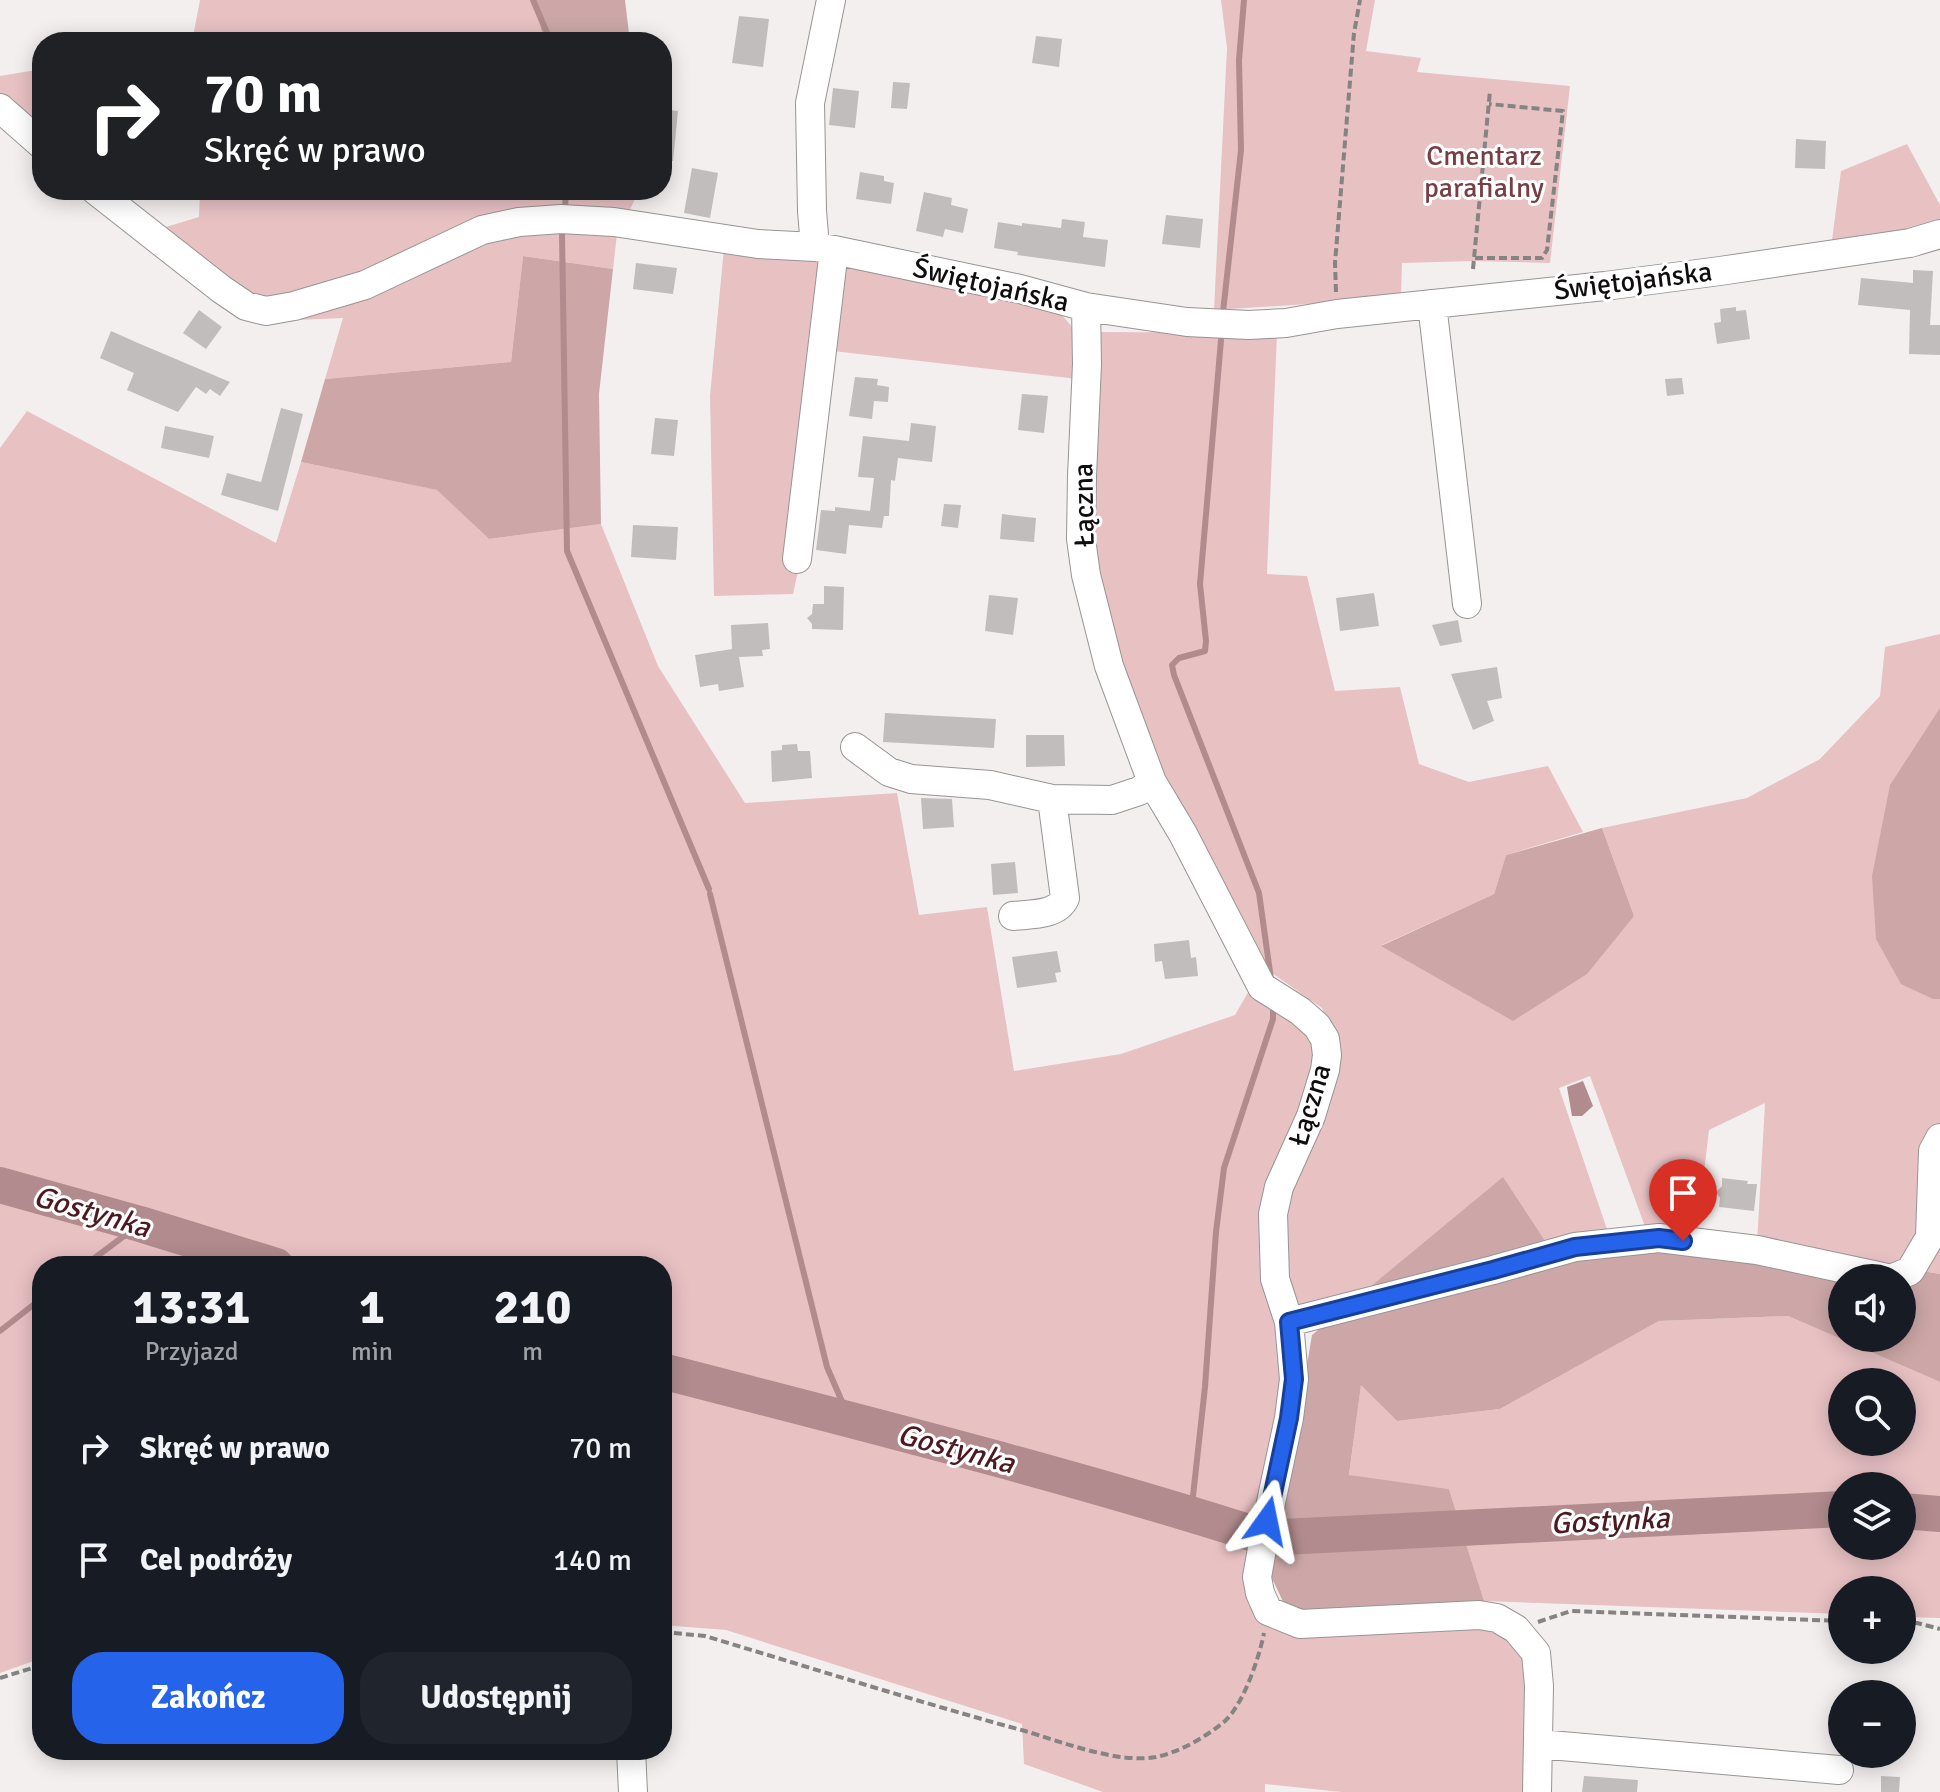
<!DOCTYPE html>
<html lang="pl">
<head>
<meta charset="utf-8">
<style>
	:root { --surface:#171b24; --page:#20242c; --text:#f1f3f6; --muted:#9ea1a6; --accent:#2563eb }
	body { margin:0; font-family:Signika,sans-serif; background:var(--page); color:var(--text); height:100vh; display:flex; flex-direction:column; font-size:30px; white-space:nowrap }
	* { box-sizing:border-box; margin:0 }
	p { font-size:26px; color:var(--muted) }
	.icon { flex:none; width:44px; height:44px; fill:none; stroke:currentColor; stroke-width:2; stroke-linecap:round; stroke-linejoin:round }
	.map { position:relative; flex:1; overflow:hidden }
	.details { position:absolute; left:32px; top:1256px; width:640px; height:504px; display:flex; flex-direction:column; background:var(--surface); border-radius:32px; box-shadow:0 4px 20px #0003 }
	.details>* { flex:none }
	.top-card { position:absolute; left:32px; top:32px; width:640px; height:168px; border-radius:32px; box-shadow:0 4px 20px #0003; background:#202124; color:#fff; overflow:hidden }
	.buttons { position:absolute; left:1828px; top:1264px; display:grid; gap:16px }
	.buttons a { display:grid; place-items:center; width:88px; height:88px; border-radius:50%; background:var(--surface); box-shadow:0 4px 20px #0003; font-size:40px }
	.pin { position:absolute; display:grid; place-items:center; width:68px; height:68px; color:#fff; margin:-82px -34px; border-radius:50% 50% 50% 0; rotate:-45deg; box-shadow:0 0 8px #0007 }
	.pin .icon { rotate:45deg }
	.me { position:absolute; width:88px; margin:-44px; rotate:12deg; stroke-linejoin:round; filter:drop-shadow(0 0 6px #0008) }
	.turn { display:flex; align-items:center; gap:28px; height:168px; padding:0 40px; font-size:36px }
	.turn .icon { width:104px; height:104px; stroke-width:2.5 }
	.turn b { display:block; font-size:56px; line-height:68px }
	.eta { display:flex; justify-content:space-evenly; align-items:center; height:136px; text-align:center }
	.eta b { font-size:48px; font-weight:700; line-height:56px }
	.primary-button { display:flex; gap:16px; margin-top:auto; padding:16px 40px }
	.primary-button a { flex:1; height:92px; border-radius:32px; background:var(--accent); color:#fff; font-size:32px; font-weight:700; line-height:92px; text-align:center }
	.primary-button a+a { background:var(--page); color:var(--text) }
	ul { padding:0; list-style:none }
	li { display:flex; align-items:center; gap:24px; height:112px; padding:0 40px }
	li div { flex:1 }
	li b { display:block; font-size:30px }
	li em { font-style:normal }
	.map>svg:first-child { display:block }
	.green { fill:#e8c1c3; fill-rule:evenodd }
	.forest { fill:#cda7a8; fill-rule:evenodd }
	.water { fill:#b18b8d }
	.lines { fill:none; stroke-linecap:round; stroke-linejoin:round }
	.stream { stroke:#b18b8d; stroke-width:6 }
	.river { stroke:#b18b8d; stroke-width:36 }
	.building { fill:#c2bdbd }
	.minor-casing { stroke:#989494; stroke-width:30 }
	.path { stroke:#868383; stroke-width:4; stroke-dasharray:8 4; stroke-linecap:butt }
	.minor { stroke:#fff; stroke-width:28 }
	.route-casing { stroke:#184099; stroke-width:20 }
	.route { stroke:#2563eb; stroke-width:14 }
	.labels { text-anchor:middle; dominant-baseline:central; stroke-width:6; stroke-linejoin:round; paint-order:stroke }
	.park-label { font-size:28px; fill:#763f44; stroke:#fff }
	.street-label { font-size:28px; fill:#0f0d0d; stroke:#fff }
	.water-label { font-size:30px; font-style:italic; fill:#4c1a20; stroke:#fff }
</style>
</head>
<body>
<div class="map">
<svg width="1940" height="1792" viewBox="0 0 1940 1792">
	<rect width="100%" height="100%" fill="#f4efef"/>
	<path class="green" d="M 200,0 L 534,0 L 544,42 L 192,42 Z
		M 1221,0 L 1375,0 L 1366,51 L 1421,58 L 1417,72 L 1570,86 L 1550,263 L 1474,261 L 1402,263 L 1401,298 L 1214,310 L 1227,48 Z
		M 42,69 L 42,132 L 0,95 L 0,76 Z
		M 1907,144 L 1940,205 L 1940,222 L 1831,248 L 1841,171 Z
		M 200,190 L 635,190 L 634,201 L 627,216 L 550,206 L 337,285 L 268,303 L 243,296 L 156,230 L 199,217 Z
		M 509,234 L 617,234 L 613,269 L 523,256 L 511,362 L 325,379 L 343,318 L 273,321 Z
		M 724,248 L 845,262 L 1051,306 C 1083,332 1079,341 1078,379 L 833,351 L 804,544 L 793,594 L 714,596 L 710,396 Z
		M 1100,332 L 1277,333 L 1267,574 L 1307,576 L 1335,691 L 1400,687 L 1419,764 L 1469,782 L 1548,766 L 1583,832 L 1506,855 L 1494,894 L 1382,945 L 1634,916 L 1602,828 L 1747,798 L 1820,759 L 1880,696 L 1885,647 L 1940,634 L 1940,1274 L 1757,1243 L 1765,1103 L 1709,1130 L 1697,1231 L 1647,1232 L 1590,1076 L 1559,1088 L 1611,1241 L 1355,1300 L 1299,1310 L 1285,1284 L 1281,1207 L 1340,1052 L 1322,1008 L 1263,967 L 1154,773 L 1097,596 L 1087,518 Z
		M 27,411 L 276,543 L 301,462 L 438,490 L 489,539 L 601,524 L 658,666 L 745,803 L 897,793 L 919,915 L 987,907 L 1014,1071 L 1121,1054 L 1235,1015 L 1250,989 L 1308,1031 L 1316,1062 L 1264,1204 L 1284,1372 L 1249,1603 L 1482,1622 L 1517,1638 L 1531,1661 L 1528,1792 L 1342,1792 L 1265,1784 L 1265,1792 L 1103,1792 L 1024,1764 L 1022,1724 L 726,1630 L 662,1625 L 662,1266 L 42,1266 L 42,1658 L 0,1673 L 0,448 Z
		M 1788,1316 L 1940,1382 L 1940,1618 L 1902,1617 L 1902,1590 L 1842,1590 L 1842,1614 L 1484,1601 L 1449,1489 L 1349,1476 L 1361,1384 L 1397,1421 L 1500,1409 L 1659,1321 ZM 1842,1382 L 1902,1382 L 1902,1442 L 1842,1442 ZM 1842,1486 L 1902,1486 L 1902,1546 L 1842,1546 Z"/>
	<path class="forest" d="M 534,0 L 625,0 L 630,42 L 544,42 Z
		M 523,256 L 613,269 L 599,394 L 601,524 L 489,539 L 437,490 L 301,462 L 325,379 L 511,362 Z
		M 1940,708 L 1940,999 L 1933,999 L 1901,984 L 1876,939 L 1872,876 L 1890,785 Z
		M 1602,828 L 1634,916 L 1587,974 L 1513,1021 L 1381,946 L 1494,894 L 1506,855 Z
		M 1503,1177 L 1549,1247 L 1757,1243 L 1940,1274 L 1940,1382 L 1788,1316 L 1659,1321 L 1500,1409 L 1397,1421 L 1361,1385 L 1349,1475 L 1449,1489 L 1484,1601 L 1318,1616 L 1285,1606 L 1271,1576 L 1312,1335 ZM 1842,1278 L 1902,1278 L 1902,1338 L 1842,1338 Z"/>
	<path class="water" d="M 1583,1081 L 1593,1106 L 1582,1116 L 1572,1116 L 1567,1087 Z"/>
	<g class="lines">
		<path class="stream" d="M 533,0 L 551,42
			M 565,209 L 566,190
			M 562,233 L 567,551 L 709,889
			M 1223,312 L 1241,150 L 1239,60 L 1244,0
			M 1221,340 L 1200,584 L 1206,641 L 1205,651 L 1179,658 L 1172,665 L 1174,675 L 1259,893 L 1271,979
			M 710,894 L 827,1367 L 850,1420
			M 84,1266 L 140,1224
			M 0,1331 L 42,1298
			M 1191,1514 L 1205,1387 L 1216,1232 L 1224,1168 L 1273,1019 L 1273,1009"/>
		<path class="river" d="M 0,1185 L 140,1224 L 276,1266
			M 662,1371 C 858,1422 1055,1471 1248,1532
			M 1902,1511 L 1940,1514
			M 1283,1537 L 1842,1509"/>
	</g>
	<path class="building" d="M 739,16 L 769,19 L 763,67 L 732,63 Z
		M 1036,36 L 1062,39 L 1059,67 L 1032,63 Z
		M 893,82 L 910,83 L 907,109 L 891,108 Z
		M 833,88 L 859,91 L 855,128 L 829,125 Z
		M 662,109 L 678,111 L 673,161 L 662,161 Z
		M 1796,139 L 1826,141 L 1825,169 L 1795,168 Z
		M 692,168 L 718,173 L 710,218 L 684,213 Z
		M 860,172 L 884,176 L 884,181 L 894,183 L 891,204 L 856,199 Z
		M 924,192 L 952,198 L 951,205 L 968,209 L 963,233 L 945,229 L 943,237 L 916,231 Z
		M 1166,215 L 1203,219 L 1200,248 L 1162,244 Z
		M 1062,219 L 1085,222 L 1083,237 L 1108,240 L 1105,267 L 1017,255 L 1018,252 L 994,248 L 998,222 L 1022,226 L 1022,223 L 1061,228 Z
		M 636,263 L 677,268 L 673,294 L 633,289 Z
		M 1913,270 L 1933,271 L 1930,325 L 1940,325 L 1940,355 L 1909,354 L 1910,310 L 1858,305 L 1861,278 L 1913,283 Z
		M 1736,307 L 1736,311 L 1746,310 L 1750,339 L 1717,344 L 1714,323 L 1721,322 L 1720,309 Z
		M 199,310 L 222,327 L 206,349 L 183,333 Z
		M 111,331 L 138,343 L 230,382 L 220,396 L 210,389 L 206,394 L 196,387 L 178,412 L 127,390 L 134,373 L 100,358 Z
		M 855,377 L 878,379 L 877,385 L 889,387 L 888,402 L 874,401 L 872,419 L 849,416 Z
		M 1682,378 L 1684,394 L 1667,396 L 1665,379 Z
		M 1022,394 L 1048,396 L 1044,433 L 1018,430 Z
		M 281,408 L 303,414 L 278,511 L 221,495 L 227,473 L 261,482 Z
		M 655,418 L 678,420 L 674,456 L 651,454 Z
		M 911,423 L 936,426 L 932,462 L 898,458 L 895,481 L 891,480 L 889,516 L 884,516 L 882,528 L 849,525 L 846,554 L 816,550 L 821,510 L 835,511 L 835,507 L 870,511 L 874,478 L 858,477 L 863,436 L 909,441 Z
		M 165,426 L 214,436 L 209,458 L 161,448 Z
		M 944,504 L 961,505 L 958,528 L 941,526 Z
		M 1002,514 L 1036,518 L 1034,542 L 1000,539 Z
		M 633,525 L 678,527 L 676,560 L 631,557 Z
		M 824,586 L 844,587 L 843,630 L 812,629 L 812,624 L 807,618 L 812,614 L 813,604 L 824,604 Z
		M 1374,593 L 1379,626 L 1340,631 L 1336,598 Z
		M 989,595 L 1018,598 L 1013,635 L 985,631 Z
		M 1458,620 L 1462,642 L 1440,646 L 1432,625 Z
		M 768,623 L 770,649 L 762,650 L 763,656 L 739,657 L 744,687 L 719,691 L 718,684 L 700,687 L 695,655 L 732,649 L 731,625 Z
		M 1497,667 L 1502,698 L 1487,701 L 1494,721 L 1473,730 L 1451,674 Z
		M 885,713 L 996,719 L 994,748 L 883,742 Z
		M 1026,735 L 1064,735 L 1065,766 L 1026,767 Z
		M 797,744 L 798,751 L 810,751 L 812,778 L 772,782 L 771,751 L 782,750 L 782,745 Z
		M 921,798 L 952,799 L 954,827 L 923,829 Z
		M 1015,862 L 1018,893 L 993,895 L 991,864 Z
		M 1189,940 L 1191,958 L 1196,957 L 1198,976 L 1165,979 L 1162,961 L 1155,962 L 1154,944 Z
		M 1057,951 L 1061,972 L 1055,973 L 1057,982 L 1017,988 L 1012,957 Z
		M 1722,1178 L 1748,1181 L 1747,1184 L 1757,1184 L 1754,1211 L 1719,1207 L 1720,1198 L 1716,1192 L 1722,1186 Z
		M 1584,1776 L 1638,1780 L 1637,1792 L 1582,1792 Z
		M 1881,1776 L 1900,1777 L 1899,1792 L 1881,1792 Z"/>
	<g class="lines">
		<defs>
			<path id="minor" d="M 0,108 L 42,145
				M 95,190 L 221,289 L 246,306 L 266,311 L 294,306 L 365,285 L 482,230 L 519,222 L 561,219 L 614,222 L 758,244 L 815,247 L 834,250 L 1020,289 L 1086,307 L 1187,322 L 1249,325 L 1286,323 L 1337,314 L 1605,286 L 1720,271 L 1910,243 L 1940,234
				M 815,247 L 812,211 L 810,103 L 831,0
				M 1432,304 L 1467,604
				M 1086,307 L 1087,364 L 1082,476 L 1081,539 L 1086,575 L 1109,666 L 1152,782 L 1183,834 L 1262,987 L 1300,1011 L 1317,1026 L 1325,1039 L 1327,1055 L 1325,1070 L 1311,1116 L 1279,1187 L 1273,1214 L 1275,1279 L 1289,1322 L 1294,1379 L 1289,1418 L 1267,1521 L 1257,1577 L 1260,1593 L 1268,1611 L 1300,1624 L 1479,1615 L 1497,1618 L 1516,1629 L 1536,1653 L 1539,1686 L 1537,1792
				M 797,559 L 834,250
				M 855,747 L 889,772 L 911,779 L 990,785 L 1052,799 L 1112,800 L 1139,791 L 1152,782
				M 1013,916 C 1030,914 1057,916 1065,898 L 1052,799
				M 1893,1278 L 1910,1271 L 1930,1237 L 1933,1151 L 1940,1138
				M 1289,1322 L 1493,1270 L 1575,1247 L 1659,1238 L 1757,1250 L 1887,1278
				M 1538,1744 L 1839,1770
				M 631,1750 L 633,1792"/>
		</defs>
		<use href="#minor" class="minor-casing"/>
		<path class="path" d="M 1475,258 L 1542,258 L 1547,250 L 1563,111 L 1489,104
			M 1473,269 L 1490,91
			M 1336,292 L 1335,263 L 1354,33 L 1360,0
			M 1538,1622 L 1571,1611 L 1842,1621
			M 1902,1623 L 1917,1623 L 1940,1629
			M 662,1632 L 705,1636 C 812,1668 918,1702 1025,1731 C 1062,1742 1118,1764 1156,1757 C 1180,1752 1206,1737 1225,1721 C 1244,1703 1259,1658 1264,1633
			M 0,1678 L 42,1665"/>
		<use href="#minor" class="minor"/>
	</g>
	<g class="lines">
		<defs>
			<path id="route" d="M 1267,1521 L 1289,1418 L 1294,1379 L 1289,1322 L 1493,1270 L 1575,1247 L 1659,1238 L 1683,1241"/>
		</defs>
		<use href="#route" class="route-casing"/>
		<use href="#route" class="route"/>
	</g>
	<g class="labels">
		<g class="park-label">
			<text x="1484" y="156">Cmentarz<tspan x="1484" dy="32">parafialny</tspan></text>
		</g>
		<g class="street-label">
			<text transform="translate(1633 281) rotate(-7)">Świętojańska</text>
			<text transform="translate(991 285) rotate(13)">Świętojańska</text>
			<text transform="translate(1084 505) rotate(-91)">Łączna</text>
			<text transform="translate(1310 1105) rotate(-73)">Łączna</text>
		</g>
		<g class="water-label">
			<text transform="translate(92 1212) rotate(16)">Gostynka</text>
			<text transform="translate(956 1449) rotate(15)">Gostynka</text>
			<text transform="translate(1610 1521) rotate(-3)">Gostynka</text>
		</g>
	</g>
</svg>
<div class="buttons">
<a><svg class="icon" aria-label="sound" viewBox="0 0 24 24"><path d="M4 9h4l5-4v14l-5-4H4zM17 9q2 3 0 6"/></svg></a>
<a><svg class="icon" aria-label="search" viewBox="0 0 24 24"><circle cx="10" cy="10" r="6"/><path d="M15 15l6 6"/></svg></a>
<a><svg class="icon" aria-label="layers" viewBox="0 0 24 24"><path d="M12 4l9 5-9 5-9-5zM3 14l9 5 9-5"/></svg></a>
<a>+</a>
<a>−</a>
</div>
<div class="pin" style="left:1683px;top:1241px;background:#d93025"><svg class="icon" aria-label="arrive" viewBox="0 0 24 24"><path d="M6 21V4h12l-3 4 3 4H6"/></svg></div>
<svg class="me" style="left:1267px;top:1521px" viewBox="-20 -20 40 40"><path d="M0-17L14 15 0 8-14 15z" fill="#2563eb" stroke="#fff" stroke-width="4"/></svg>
<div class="top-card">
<div class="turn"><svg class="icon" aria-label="right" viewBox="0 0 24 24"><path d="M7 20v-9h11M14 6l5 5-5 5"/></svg><div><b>70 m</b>Skręć w prawo</div></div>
</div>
<section class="details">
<div class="eta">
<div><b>13:31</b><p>Przyjazd</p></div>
<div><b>1</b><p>min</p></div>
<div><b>210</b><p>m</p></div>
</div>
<ul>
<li><svg class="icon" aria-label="right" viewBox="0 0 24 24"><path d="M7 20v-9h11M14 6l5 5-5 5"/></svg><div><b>Skręć w prawo</b></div><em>70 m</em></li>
<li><svg class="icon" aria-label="arrive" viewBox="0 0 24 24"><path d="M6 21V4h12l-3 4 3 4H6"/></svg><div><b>Cel podróży</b></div><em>140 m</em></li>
</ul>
<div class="primary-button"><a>Zakończ</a><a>Udostępnij</a></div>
</section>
</div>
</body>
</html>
